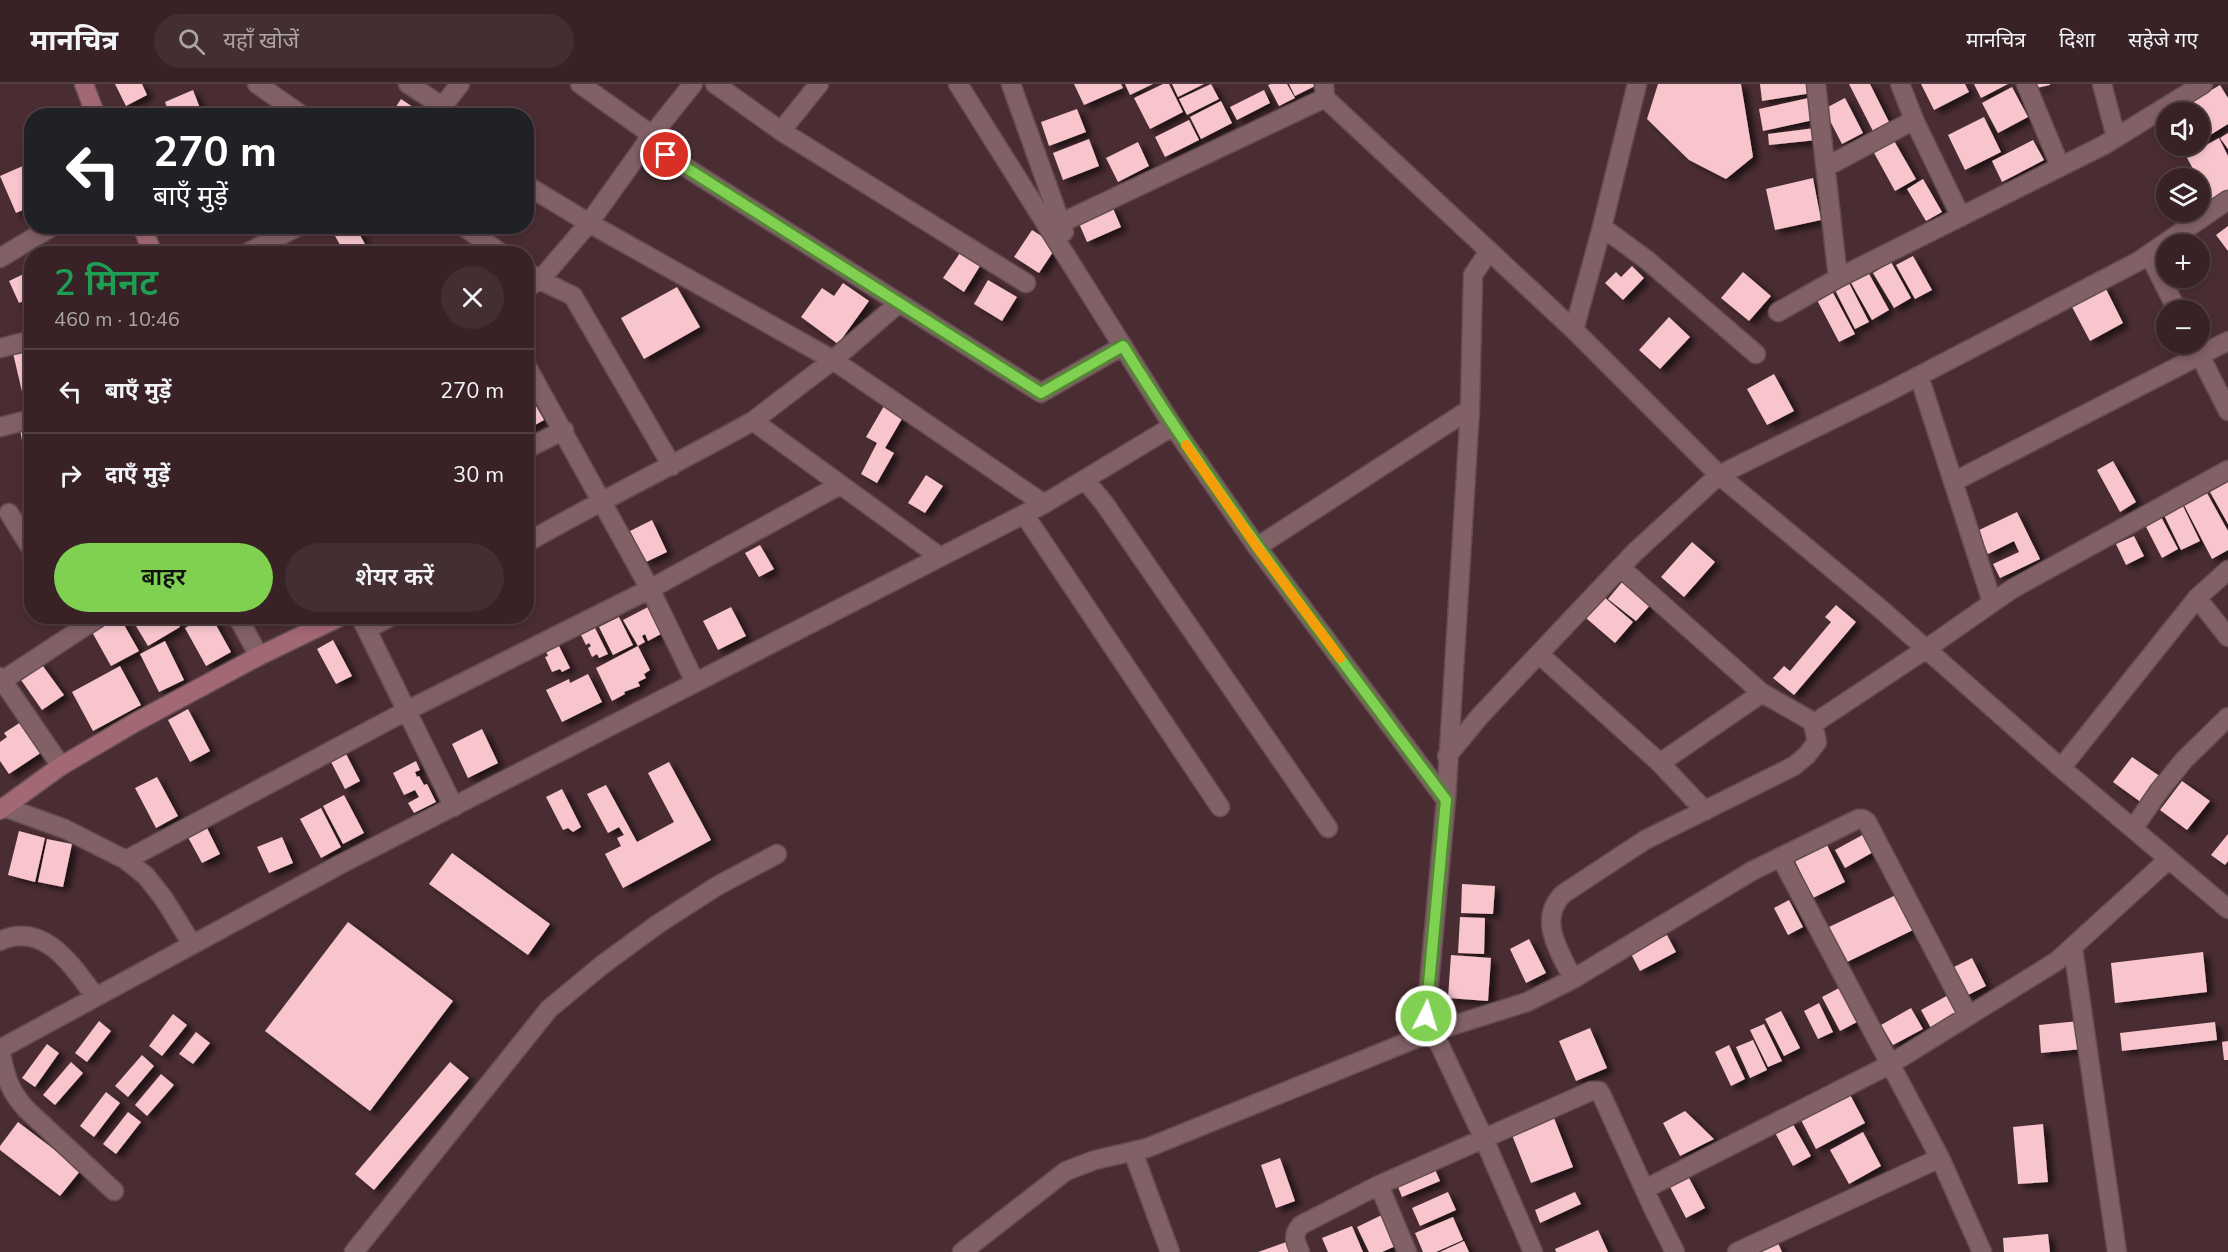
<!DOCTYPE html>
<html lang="hi">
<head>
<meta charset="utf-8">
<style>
	:root { --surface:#382226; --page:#432f32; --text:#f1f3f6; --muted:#aba4a7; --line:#523f43; --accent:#80d051 }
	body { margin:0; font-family:"Nunito Sans","Noto Sans Devanagari",sans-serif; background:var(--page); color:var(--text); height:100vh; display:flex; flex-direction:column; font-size:22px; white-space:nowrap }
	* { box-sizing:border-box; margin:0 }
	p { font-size:20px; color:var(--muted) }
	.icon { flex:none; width:33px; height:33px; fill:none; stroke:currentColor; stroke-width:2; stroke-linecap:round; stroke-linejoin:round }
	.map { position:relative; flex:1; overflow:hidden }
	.drawer { position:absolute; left:24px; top:162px; width:510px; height:378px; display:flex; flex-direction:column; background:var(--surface); border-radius:24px; box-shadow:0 3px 9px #0003,0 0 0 2px var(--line) }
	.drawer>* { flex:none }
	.banner { position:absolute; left:24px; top:24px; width:510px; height:126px; border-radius:24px; box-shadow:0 3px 9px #0003,0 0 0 2px var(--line); background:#202124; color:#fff; overflow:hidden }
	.buttons { position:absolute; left:2156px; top:18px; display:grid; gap:12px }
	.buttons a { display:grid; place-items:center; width:54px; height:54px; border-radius:50%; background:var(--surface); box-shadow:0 3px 9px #0003,0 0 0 2px var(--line); font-size:30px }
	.pin { position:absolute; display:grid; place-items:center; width:51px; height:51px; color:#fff; margin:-26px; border:3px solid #fff; border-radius:50%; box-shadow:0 2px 6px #0007 }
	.me { position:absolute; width:66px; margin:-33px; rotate:5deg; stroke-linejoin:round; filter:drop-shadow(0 0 4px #0008) }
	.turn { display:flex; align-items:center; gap:21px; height:126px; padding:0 30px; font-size:27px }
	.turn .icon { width:78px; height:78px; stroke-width:2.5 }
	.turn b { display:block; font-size:42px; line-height:51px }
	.round { display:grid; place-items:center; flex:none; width:63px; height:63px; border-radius:32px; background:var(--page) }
	.headline { display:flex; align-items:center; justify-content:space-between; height:102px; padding:0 30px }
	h1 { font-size:36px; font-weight:600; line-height:45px; color:#1e9e55 }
	.action { display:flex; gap:12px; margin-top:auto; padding:12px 30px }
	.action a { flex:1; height:69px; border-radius:36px; background:var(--accent); color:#111; font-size:24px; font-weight:600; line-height:69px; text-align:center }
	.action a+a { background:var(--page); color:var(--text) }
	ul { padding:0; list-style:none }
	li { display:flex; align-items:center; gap:18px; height:84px; padding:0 30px; border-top:2px solid var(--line) }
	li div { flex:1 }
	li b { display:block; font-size:22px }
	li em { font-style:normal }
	header { display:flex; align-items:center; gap:36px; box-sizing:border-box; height:84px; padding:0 30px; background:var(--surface); border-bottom:2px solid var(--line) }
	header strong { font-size:28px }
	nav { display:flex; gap:33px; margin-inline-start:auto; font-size:21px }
	.search { width:420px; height:54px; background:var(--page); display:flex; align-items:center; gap:15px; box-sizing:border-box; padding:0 21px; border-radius:33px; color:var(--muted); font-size:22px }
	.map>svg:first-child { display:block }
	.building { fill:#f8c5cd; filter:url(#shadow) }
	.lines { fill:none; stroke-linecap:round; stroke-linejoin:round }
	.street-casing { stroke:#644c51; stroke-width:21 }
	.secondary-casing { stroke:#644c51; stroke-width:21 }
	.street { stroke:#816066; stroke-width:18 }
	.secondary { stroke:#a26874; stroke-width:18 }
	.route-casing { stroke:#538735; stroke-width:15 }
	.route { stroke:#80d051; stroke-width:10 }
	.slow { stroke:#f59e0b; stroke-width:10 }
</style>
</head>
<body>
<header>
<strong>मानचित्र</strong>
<div class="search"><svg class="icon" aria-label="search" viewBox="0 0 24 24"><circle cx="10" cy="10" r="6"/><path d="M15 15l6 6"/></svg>यहाँ खोजें</div>
<nav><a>मानचित्र</a><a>दिशा</a><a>सहेजे गए</a></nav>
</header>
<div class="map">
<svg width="2228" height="1168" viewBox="0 0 2228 1168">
	<defs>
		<filter id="shadow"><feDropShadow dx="6" dy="4" stdDeviation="3" flood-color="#0009"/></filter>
	</defs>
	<rect width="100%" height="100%" fill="#4a2d32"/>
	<path class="building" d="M 115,0 L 142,0 L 147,11 L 126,22 Z
		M 1074,0 L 1121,0 L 1123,4 L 1084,21 Z
		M 1125,0 L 1153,0 L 1130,11 Z
		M 1163,0 L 1169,0 L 1183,28 L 1150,45 L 1134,14 Z
		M 1172,0 L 1204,0 L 1178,13 Z
		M 1211,0 L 1219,15 L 1187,31 L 1179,15 Z
		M 1271,0 L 1287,0 L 1295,14 L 1279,22 L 1268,1 Z
		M 1289,0 L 1319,0 L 1295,12 Z
		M 1658,0 L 1741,0 L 1753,73 L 1726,95 L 1689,76 L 1647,35 Z
		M 1760,0 L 1810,0 L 1812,9 L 1762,17 Z
		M 1849,0 L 1870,0 L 1890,40 L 1874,49 Z
		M 1921,0 L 1965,0 L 1969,8 L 1934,26 Z
		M 1974,0 L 2008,0 L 1981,14 Z
		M 2036,0 L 2050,0 L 2050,1 L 2037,4 Z
		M 2220,1 L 2228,14 L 2228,40 L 2199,58 L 2199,28 L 2174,28 Z
		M 2012,3 L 2028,33 L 1998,49 L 1982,19 Z
		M 193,6 L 203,32 L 170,32 L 165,18 Z
		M 1264,6 L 1270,19 L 1237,36 L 1230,23 Z
		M 1813,13 L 1818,35 L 1763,47 L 1759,25 Z
		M 1845,14 L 1863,49 L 1842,60 L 1824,25 Z
		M 401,15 L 416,25 L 411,32 L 390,32 Z
		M 1221,17 L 1232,39 L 1201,55 L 1190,33 Z
		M 1077,25 L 1086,48 L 1049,62 L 1041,38 Z
		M 1984,33 L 2001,68 L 1965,86 L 1948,51 Z
		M 1189,36 L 1199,56 L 1165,73 L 1155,53 Z
		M 1815,44 L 1817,56 L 1769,61 L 1768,50 Z
		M 2228,49 L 2228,65 L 2220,54 Z
		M 2219,54 L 2228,72 L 2228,107 L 2210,116 L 2186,72 Z
		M 1089,55 L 1099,82 L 1063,96 L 1053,69 Z
		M 1893,55 L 1916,95 L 1895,107 L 1873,67 Z
		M 2033,56 L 2044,76 L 2002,98 L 1992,77 Z
		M 1138,58 L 1149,82 L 1118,98 L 1106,74 Z
		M 2178,62 L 2193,62 L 2182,68 Z
		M 25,81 L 32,95 L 32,122 L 16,129 L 0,92 Z
		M 1813,94 L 1821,136 L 1775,146 L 1766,105 Z
		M 1923,95 L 1942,128 L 1926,137 L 1907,105 Z
		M 1112,122 L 1121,143 L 1087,158 L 1078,137 Z
		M 347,142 L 355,142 L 366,162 L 353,170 L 345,170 L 334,150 Z
		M 2228,142 L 2228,167 L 2216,151 Z
		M 1032,146 L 1057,162 L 1039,189 L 1014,173 Z
		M 960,169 L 980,182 L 964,208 L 943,194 Z
		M 1913,172 L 1932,206 L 1915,215 L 1896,181 Z
		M 1891,178 L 1911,214 L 1894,224 L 1873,189 Z
		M 1632,182 L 1644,194 L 1623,216 L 1605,199 L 1616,188 L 1621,193 Z
		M 32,186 L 32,213 L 19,219 L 9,197 Z
		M 1743,188 L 1771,212 L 1749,237 L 1721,214 Z
		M 1868,188 L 1889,226 L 1872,236 L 1850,197 Z
		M 988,196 L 1017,213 L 1002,237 L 974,220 Z
		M 843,199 L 869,217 L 838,260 L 801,233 L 822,204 L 834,212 Z
		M 1849,199 L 1869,238 L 1855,245 L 1835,206 Z
		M 2104,201 L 2123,239 L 2090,257 L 2070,219 Z
		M 677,203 L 700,243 L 644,275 L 621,234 Z
		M 1832,207 L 1855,250 L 1839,258 L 1817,216 Z
		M 1669,233 L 1690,253 L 1660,285 L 1639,266 Z
		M 32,265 L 32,310 L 23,312 L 13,269 Z
		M 1774,290 L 1794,327 L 1767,341 L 1747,305 Z
		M 536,322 L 544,336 L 526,346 L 526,328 Z
		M 884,322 L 903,333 L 885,364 L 894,369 L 877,399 L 861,390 L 877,359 L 866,353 Z
		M 32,342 L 32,378 L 26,380 L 20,345 Z
		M 2113,377 L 2136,418 L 2120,428 L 2097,386 Z
		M 926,391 L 943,402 L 925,429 L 908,419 Z
		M 2228,398 L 2228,440 L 2210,408 Z
		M 2207,409 L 2228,447 L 2228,466 L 2212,475 L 2184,421 Z
		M 2181,418 L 2200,457 L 2181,466 L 2162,427 Z
		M 2158,427 L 2178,465 L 2162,474 L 2142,435 Z
		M 2017,428 L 2040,475 L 2000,494 L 1993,480 L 2019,468 L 2014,457 L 1988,470 L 1977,447 Z
		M 652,436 L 667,468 L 646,478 L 630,447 Z
		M 2134,452 L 2144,472 L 2126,481 L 2116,460 Z
		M 1692,458 L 1715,478 L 1684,513 L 1661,493 Z
		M 760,461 L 774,485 L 759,493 L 745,469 Z
		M 1623,497 L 1651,520 L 1636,537 L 1608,515 Z
		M 1604,513 L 1633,538 L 1615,559 L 1586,534 Z
		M 1836,521 L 1856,538 L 1794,611 L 1773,594 L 1784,582 L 1790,587 L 1831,538 L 1825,533 Z
		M 648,523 L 661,550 L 648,557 L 645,550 L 642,552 L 645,558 L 638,562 L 650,586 L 644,590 L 646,594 L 638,598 L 640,602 L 624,608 L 625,610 L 612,617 L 596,584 L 638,562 L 623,536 Z
		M 731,523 L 746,552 L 718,566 L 703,537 Z
		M 119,532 L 139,567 L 111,582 L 92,548 Z
		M 130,532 L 174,532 L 180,543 L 148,562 Z
		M 207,532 L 211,532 L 231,568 L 206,582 L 185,544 Z
		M 619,533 L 633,561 L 613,571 L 599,543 Z
		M 595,544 L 608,570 L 599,574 L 597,570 L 592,573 L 588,564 L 591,562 L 589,559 L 586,561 L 581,551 Z
		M 333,556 L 352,592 L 336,600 L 317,565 Z
		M 165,557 L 184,596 L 159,608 L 140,570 Z
		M 557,558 L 570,584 L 562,588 L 560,585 L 552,588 L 545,573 L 548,572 L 545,565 Z
		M 40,578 L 64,611 L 42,626 L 19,593 Z
		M 120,582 L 141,621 L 93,647 L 72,608 Z
		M 588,590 L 602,618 L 562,638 L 546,606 L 569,595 L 570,599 Z
		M 188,625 L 210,667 L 190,678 L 168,636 Z
		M 21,638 L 42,668 L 9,690 L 0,677 L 0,658 L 7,653 L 4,649 Z
		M 482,645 L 498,679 L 468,694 L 452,660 Z
		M 344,666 L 360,697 L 345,705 L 329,674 Z
		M 2132,673 L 2161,693 L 2142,719 L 2113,698 Z
		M 416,677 L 420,686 L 415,688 L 417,693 L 419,692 L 424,701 L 427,700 L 436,718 L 414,729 L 408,719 L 419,713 L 415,706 L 404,711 L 393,689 Z
		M 669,678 L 711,756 L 623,804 L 605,770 L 621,762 L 617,754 L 624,751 L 619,743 L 608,749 L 587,710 L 606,701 L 637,758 L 674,738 L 648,689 Z
		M 157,693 L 178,732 L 156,744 L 135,704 Z
		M 2182,697 L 2210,717 L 2187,746 L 2160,726 Z
		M 562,705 L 581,743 L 573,748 L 568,744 L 563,746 L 546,713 Z
		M 344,711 L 364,749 L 343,760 L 323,722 Z
		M 321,724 L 341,763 L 321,774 L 300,735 Z
		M 203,736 L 220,770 L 202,779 L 184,746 Z
		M 19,747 L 45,754 L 35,798 L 8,791 Z
		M 1866,749 L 1875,767 L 1845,784 L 1835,766 Z
		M 2228,750 L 2228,777 L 2225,781 L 2211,771 Z
		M 282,753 L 293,779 L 269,789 L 257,763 Z
		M 47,755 L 72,760 L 63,803 L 38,798 Z
		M 1827,761 L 1845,798 L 1813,814 L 1795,777 Z
		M 452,769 L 550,840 L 528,871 L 429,800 Z
		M 1462,800 L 1495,802 L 1493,830 L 1461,829 Z
		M 1896,811 L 1913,846 L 1845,879 L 1829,843 Z
		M 1789,816 L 1803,843 L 1788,851 L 1774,824 Z
		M 1460,833 L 1485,834 L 1484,870 L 1458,869 Z
		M 348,838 L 453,917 L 370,1027 L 265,947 Z
		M 1667,851 L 1676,868 L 1640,887 L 1631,870 Z
		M 1529,855 L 1546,889 L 1526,899 L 1510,865 Z
		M 2203,868 L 2207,908 L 2115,919 L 2111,879 Z
		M 1451,871 L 1491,874 L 1488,917 L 1448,914 Z
		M 1972,874 L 1986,902 L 1964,913 L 1950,885 Z
		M 1841,903 L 1859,937 L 1840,947 L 1822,913 Z
		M 1952,909 L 1963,929 L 1932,946 L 1921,926 Z
		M 1819,919 L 1833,948 L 1818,955 L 1804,927 Z
		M 1911,924 L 1923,945 L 1893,961 L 1881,941 Z
		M 1781,927 L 1800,964 L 1784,972 L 1765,935 Z
		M 173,930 L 187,941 L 162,972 L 149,962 Z
		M 99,937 L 111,947 L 87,978 L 75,969 Z
		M 2079,937 L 2082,965 L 2041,969 L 2039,941 Z
		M 2215,938 L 2217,956 L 2122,967 L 2120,949 Z
		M 1764,940 L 1782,977 L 1768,983 L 1750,946 Z
		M 1590,944 L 1607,984 L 1576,997 L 1559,957 Z
		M 196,948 L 210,959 L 193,980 L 179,970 Z
		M 1753,956 L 1767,986 L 1750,994 L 1736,963 Z
		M 2228,957 L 2228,976 L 2224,976 L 2222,958 Z
		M 47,960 L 59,969 L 35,1003 L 22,994 Z
		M 1729,961 L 1745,995 L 1731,1002 L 1715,968 Z
		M 142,971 L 154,982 L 128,1013 L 115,1002 Z
		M 71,978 L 83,989 L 55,1021 L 43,1011 Z
		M 450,978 L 469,994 L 374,1106 L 355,1090 Z
		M 161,990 L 174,1001 L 147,1032 L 135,1021 Z
		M 1848,1007 L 1865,1039 L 1816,1065 L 1799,1032 Z
		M 106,1008 L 120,1019 L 94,1053 L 80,1042 Z
		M 1685,1027 L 1714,1055 L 1680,1072 L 1663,1039 Z
		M 128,1028 L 141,1038 L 116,1070 L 103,1060 Z
		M 1554,1034 L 1573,1083 L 1531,1099 L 1512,1051 Z
		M 1790,1035 L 1811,1072 L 1793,1082 L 1773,1045 Z
		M 18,1038 L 81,1086 L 60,1112 L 0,1066 L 0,1062 Z
		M 2043,1040 L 2048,1098 L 2018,1100 L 2013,1043 Z
		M 1863,1048 L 1881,1082 L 1849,1100 L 1830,1066 Z
		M 1280,1074 L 1295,1117 L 1276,1124 L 1261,1081 Z
		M 1434,1083 L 1440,1097 L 1402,1113 L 1396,1098 Z
		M 1688,1092 L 1705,1124 L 1686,1134 L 1669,1101 Z
		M 1448,1108 L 1456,1126 L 1420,1142 L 1412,1124 Z
		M 1575,1108 L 1581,1120 L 1540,1139 L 1535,1126 Z
		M 1386,1129 L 1400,1160 L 1382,1168 L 1369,1168 L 1357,1143 Z
		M 1453,1133 L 1463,1156 L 1436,1168 L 1423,1168 L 1415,1149 Z
		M 1352,1142 L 1363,1168 L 1328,1168 L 1322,1154 Z
		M 1598,1146 L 1608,1168 L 1556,1168 L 1555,1165 Z
		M 2048,1150 L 2050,1168 L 2004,1168 L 2003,1154 Z
		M 1292,1156 L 1294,1167 L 1290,1168 L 1258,1168 Z
		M 1464,1157 L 1469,1168 L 1440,1168 Z
		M 1778,1159 L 1782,1168 L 1756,1168 Z"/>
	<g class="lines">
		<defs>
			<path id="street" d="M 257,0 L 303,32
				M 408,0 L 442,22
				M 580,0 L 652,51 L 693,0
				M 715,0 L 781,47 L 1026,199
				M 958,0 L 1173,342 L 1257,463 L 1446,716 L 1426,932 L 1484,1055 L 1533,1168
				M 1011,0 L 1064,148
				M 1324,0 L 1325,14 L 1574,246 L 1602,143 L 1637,0
				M 1816,0 L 1838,194
				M 1900,0 L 1915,38 L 1961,133
				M 2026,0 L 2060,82
				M 2102,0 L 2116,53
				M 435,32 L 460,0
				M 781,47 L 819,0
				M 646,58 L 1041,309 L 1123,262
				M 1826,83 L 1914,36
				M 526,101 L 589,139 L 833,276 L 1044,420
				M 1061,139 L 1325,14
				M 463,142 L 502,170
				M 1602,143 L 1647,176 L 1756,270
				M 245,170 L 299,142
				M 2149,170 L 2177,226
				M 0,174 L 53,142
				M 526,187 L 540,196 L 589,139 L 652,51
				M 526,204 L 540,196 L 573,212 L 672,382
				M 1778,228 L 1838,194 L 2104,61 L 2203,0
				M 1574,246 L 1719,391 L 1883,527 L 2061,684 L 2228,825
				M 2194,260 L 2228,327
				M 0,264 L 32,256
				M 526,281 L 650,505 L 695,598
				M 1919,292 L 1992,518
				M 753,337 L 833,276 L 899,219
				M 0,343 L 32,335
				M 526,365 L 564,346
				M 1085,396 L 1104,419 L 1328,744
				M 1953,398 L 2228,257
				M 9,429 L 32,466
				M 1024,430 L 1220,723
				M 526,459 C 601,416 678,379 753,337 L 940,473
				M 1257,463 L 1470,325
				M 2197,514 L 2228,553
				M 237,532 L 259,572
				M 360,532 L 454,723
				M 367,545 L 392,532
				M 1539,570 L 1660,679 L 1705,727
				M 0,593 L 61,682
				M 0,598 L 101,532
				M 1813,640 L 1926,565 L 2012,505 L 2228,386
				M 1447,672 L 1480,632 L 1635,468 L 1719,391 L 1886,309 L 2139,177 L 2228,116
				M 1660,679 L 1762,609
				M 2061,684 L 2197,514 L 2228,486
				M 1446,716 L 1470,325 L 1473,191 L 1489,167
				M 4,723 L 65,745 L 126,776 L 146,792 L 164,815 L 192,860
				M 2133,745 L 2159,707 L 2184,676 L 2228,633
				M 1781,774 L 1940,1074 L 1982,1168
				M 126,776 L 408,626 L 650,505 L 840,401
				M 0,857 C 44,836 73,883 95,912
				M 2073,864 L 2117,1168
				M 1573,895 C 1560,868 1537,836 1563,810 L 1645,756 L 1794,682 L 1807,671 L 1817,658 L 1813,640 L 1808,635 L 1762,609 L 1621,484
				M 1133,1068 L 1170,1168
				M 1379,1101 L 1407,1168
				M 1645,1105 L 1889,981 L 2057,877 L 2169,775
				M 114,1107 L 26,1025 C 8,1005 5,991 0,965 L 341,780 L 1044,420 L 1173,342
				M 354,1168 L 549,925 L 602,881 L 658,840 L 717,802 L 777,770
				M 962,1168 L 1066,1087 L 1095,1076 L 1147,1064 L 1432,948 L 1527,918 L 1573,895 L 1752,787 L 1858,735 L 1863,735 L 1867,738 L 1968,931
				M 1300,1168 C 1295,1157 1292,1151 1301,1141 L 1379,1101 L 1591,1007 L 1599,1007 L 1602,1012 L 1653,1124 L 1675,1168
				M 1737,1168 L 1940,1074"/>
			<path id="secondary" d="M 84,0 L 96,32
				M 142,142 L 153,170
				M 0,726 L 61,682 L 136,638 L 259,572 L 342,532"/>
		</defs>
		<use href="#street" class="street-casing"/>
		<use href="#secondary" class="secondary-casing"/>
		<use href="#street" class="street"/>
		<use href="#secondary" class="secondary"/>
	</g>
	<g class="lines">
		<defs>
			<path id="route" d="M 666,71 L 1041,309 L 1123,262 C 1221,420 1335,567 1446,716 L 1426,932"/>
		</defs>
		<use href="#route" class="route-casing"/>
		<use href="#route" class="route"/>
		<path class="slow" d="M 1186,361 L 1257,463 L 1340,574"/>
	</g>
</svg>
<div class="buttons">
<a><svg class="icon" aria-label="sound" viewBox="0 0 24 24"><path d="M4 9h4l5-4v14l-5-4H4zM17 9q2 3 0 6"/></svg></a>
<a><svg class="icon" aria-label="layers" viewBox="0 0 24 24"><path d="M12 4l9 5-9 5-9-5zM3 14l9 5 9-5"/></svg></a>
<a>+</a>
<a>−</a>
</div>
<div class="pin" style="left:666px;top:71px;background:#d93025"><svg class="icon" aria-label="arrive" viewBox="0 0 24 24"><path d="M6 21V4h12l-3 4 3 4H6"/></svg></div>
<svg class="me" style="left:1426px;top:932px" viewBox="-20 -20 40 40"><circle r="17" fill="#80d051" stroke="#fff" stroke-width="3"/><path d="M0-11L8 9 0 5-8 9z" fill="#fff"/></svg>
<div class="banner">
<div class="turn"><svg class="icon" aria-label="left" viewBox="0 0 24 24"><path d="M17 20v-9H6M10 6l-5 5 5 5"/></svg><div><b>270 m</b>बाएँ मुड़ें</div></div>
</div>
<section class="drawer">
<div class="headline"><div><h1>2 मिनट</h1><p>460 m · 10:46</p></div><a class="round"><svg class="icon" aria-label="close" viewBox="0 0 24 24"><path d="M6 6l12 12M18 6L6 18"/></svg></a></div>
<ul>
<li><svg class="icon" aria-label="left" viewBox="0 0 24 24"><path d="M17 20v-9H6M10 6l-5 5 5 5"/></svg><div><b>बाएँ मुड़ें</b></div><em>270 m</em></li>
<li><svg class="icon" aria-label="right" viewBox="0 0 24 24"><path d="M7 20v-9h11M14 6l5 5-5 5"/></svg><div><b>दाएँ मुड़ें</b></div><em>30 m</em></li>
</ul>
<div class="action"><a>बाहर</a><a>शेयर करें</a></div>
</section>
</div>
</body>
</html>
